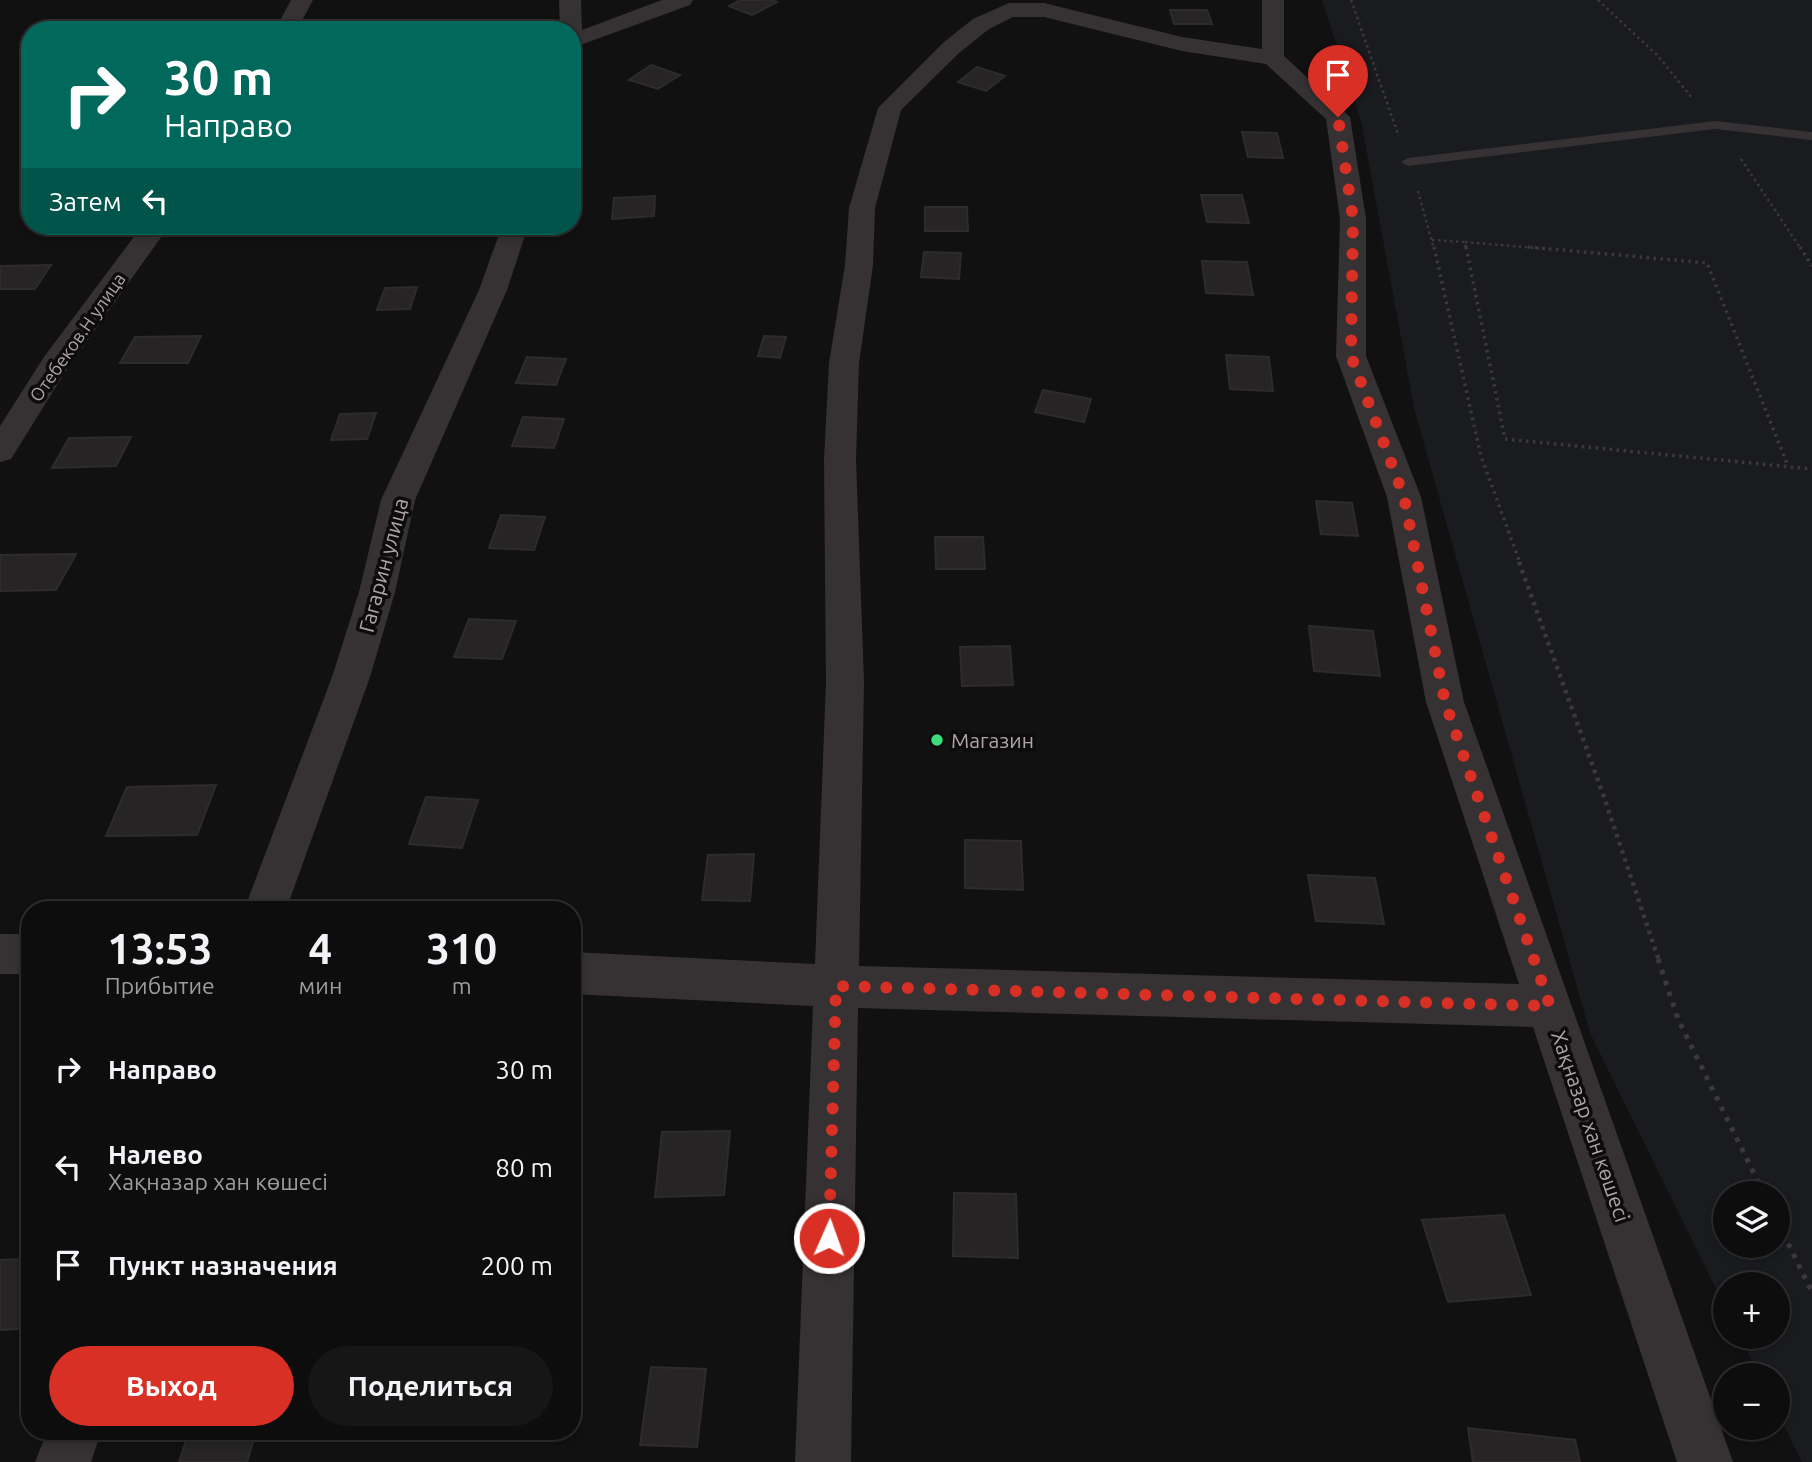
<!DOCTYPE html>
<html lang="ru">
<head>
<meta charset="utf-8">
<style>
	:root { --surface:#0e0d0d; --page:#171616; --text:#f1f3f6; --muted:#9b9c9d; --line:#2e2d2e; --accent:#d93025 }
	body { margin:0; font-family:Ubuntu,sans-serif; background:var(--page); color:var(--text); height:100vh; display:flex; flex-direction:column; font-size:26px; white-space:nowrap }
	* { box-sizing:border-box; margin:0 }
	p { font-size:23px; color:var(--muted) }
	.icon { flex:none; width:38px; height:38px; fill:none; stroke:currentColor; stroke-width:2; stroke-linecap:round; stroke-linejoin:round }
	.map { position:relative; flex:1; overflow:hidden }
	.sheet { position:absolute; left:21px; top:901px; width:560px; height:539px; display:flex; flex-direction:column; background:var(--surface); border-radius:28px; box-shadow:0 4px 10px #0003,0 0 0 2px var(--line) }
	.sheet>* { flex:none }
	.guide { position:absolute; left:21px; top:21px; width:560px; height:214px; border-radius:28px; box-shadow:0 4px 10px #0003,0 0 0 2px var(--line); background:#00695c; color:#fff; overflow:hidden }
	.buttons { position:absolute; left:1713px; top:1181px; display:grid; gap:14px }
	.buttons a { display:grid; place-items:center; width:77px; height:77px; border-radius:50%; background:var(--surface); box-shadow:0 4px 10px #0003,0 0 0 2px var(--line); font-size:35px }
	.pin { position:absolute; display:grid; place-items:center; width:60px; height:60px; color:#fff; margin:-72px -30px; border-radius:50% 50% 50% 0; rotate:-45deg; box-shadow:0 0 7px #0007 }
	.pin .icon { rotate:45deg }
	.me { position:absolute; width:77px; margin:-38px; rotate:2deg; stroke-linejoin:round; filter:drop-shadow(0 0 5px #0008) }
	.turn { display:flex; align-items:center; gap:24px; height:147px; padding:0 28px; font-size:32px }
	.turn .icon { width:91px; height:91px; stroke-width:2.5 }
	.turn b { display:block; font-size:49px; line-height:60px }
	.then { display:flex; align-items:center; height:66px; padding:0 28px; background:#0003; gap:14px; font-size:26px }
	.eta { display:flex; justify-content:space-evenly; align-items:center; height:119px; text-align:center }
	.eta b { font-size:42px; font-weight:700; line-height:49px }
	.primary-button { display:flex; gap:14px; margin-top:auto; padding:14px 28px }
	.primary-button a { flex:1; height:80px; border-radius:42px; background:var(--accent); color:#fff; font-size:28px; font-weight:700; line-height:80px; text-align:center }
	.primary-button a+a { background:var(--page); color:var(--text) }
	ul { padding:0; list-style:none }
	li { display:flex; align-items:center; gap:21px; height:98px; padding:0 28px }
	li div { flex:1 }
	li b { display:block; font-size:26px }
	li em { font-style:normal }
	.map>svg:first-child { display:block }
	.green { fill:#1a1b1f; fill-rule:evenodd }
	.building { fill:#262424; stroke:#2e2b2c; stroke-width:2 }
	.lines { fill:none; stroke-linecap:round; stroke-linejoin:round }
	.path-far3 { stroke:#3d383b; stroke-width:2.5; stroke-dasharray:2.5 3.5; stroke-linecap:butt }
	.path-far2 { stroke:#3d383b; stroke-width:3.5; stroke-dasharray:2.5 4.5; stroke-linecap:butt }
	.path-far1 { stroke:#3d383b; stroke-width:4.5; stroke-dasharray:3.5 5; stroke-linecap:butt }
	.path { stroke:#3d383b; stroke-width:5; stroke-dasharray:4.5 7; stroke-linecap:butt }
	.service { fill:#363234; fill-rule:evenodd }
	.minor { fill:#363234; fill-rule:evenodd }
	.route { stroke:#d93025; stroke-width:12; stroke-dasharray:0 21.6 }
	.poi-dot { fill:#3ddd7b; stroke:#0d0c0c; stroke-width:2.5 }
	.labels { text-anchor:middle; dominant-baseline:central; stroke-width:7; stroke-linejoin:round; paint-order:stroke }
	.far-street-label { font-size:18px; fill:#b1a3ab; stroke:#0d0c0c }
	.street-label { font-size:21px; fill:#b1a3ab; stroke:#0d0c0c }
	.poi-label { font-size:21px; fill:#b1a3ab; stroke:#0d0c0c; text-anchor:start }
</style>
</head>
<body>
<div class="map">
<svg width="1812" height="1462" viewBox="0 0 1812 1462">
	<rect width="100%" height="100%" fill="#121111"/>
	<path class="green" d="M 1322,0 L 1812,0 L 1812,1462 L 1802,1462 L 1778,1413 L 1778,1376 L 1759,1375 L 1740,1337 L 1778,1337 L 1778,1284 L 1726,1284 L 1725,1307 L 1590,1033 L 1414,408 L 1361,121 ZM 1726,1194 L 1778,1194 L 1778,1246 L 1726,1246 Z"/>
	<path class="building" d="M 740,0 L 773,0 L 777,2 L 752,15 L 729,6 Z
		M 1170,10 L 1207,10 L 1212,24 L 1174,24 Z
		M 651,65 L 680,75 L 658,89 L 629,80 Z
		M 977,67 L 1005,76 L 986,91 L 958,82 Z
		M 1242,132 L 1277,133 L 1283,158 L 1248,157 Z
		M 1201,195 L 1242,195 L 1249,223 L 1207,222 Z
		M 655,196 L 654,216 L 612,219 L 614,198 Z
		M 925,207 L 967,207 L 968,231 L 925,231 Z
		M 211,226 L 270,226 L 265,236 L 204,236 Z
		M 924,252 L 961,253 L 959,279 L 921,277 Z
		M 1202,261 L 1247,262 L 1253,295 L 1206,293 Z
		M 51,265 L 35,289 L 0,289 L 0,266 Z
		M 417,287 L 410,309 L 377,310 L 385,288 Z
		M 201,336 L 188,363 L 120,363 L 135,337 Z
		M 764,336 L 786,337 L 780,358 L 758,356 Z
		M 1226,355 L 1269,357 L 1273,391 L 1230,389 Z
		M 527,357 L 566,359 L 556,385 L 516,383 Z
		M 1043,390 L 1091,399 L 1084,422 L 1035,412 Z
		M 376,413 L 367,439 L 331,440 L 340,414 Z
		M 523,417 L 564,419 L 554,448 L 512,446 Z
		M 131,437 L 116,466 L 52,468 L 69,438 Z
		M 1316,501 L 1352,503 L 1358,536 L 1321,534 Z
		M 501,515 L 545,517 L 534,550 L 489,548 Z
		M 935,537 L 983,537 L 985,569 L 936,569 Z
		M 76,554 L 56,590 L 0,591 L 0,555 Z
		M 469,619 L 516,621 L 502,659 L 454,657 Z
		M 1309,626 L 1373,631 L 1380,676 L 1314,671 Z
		M 1010,646 L 1013,685 L 962,686 L 960,647 Z
		M 216,785 L 197,835 L 106,836 L 127,787 Z
		M 426,797 L 478,800 L 462,848 L 409,844 Z
		M 965,840 L 1021,841 L 1023,890 L 965,888 Z
		M 754,854 L 750,901 L 702,900 L 708,855 Z
		M 1308,875 L 1375,878 L 1384,924 L 1316,921 Z
		M 730,1131 L 724,1195 L 655,1197 L 662,1132 Z
		M 954,1193 L 1016,1194 L 1018,1258 L 953,1256 Z
		M 1504,1215 L 1531,1295 L 1448,1302 L 1422,1220 Z
		M 30,1259 L 30,1299 L 19,1329 L 0,1330 L 0,1260 Z
		M 651,1367 L 706,1369 L 697,1447 L 640,1445 Z
		M 1468,1428 L 1575,1440 L 1580,1462 L 1473,1462 Z
		M 189,1432 L 256,1432 L 247,1462 L 179,1462 Z"/>
	<g class="lines">
		<path class="path-far3" d="M 1351,0 L 1398,134
			M 1598,0 L 1658,56 L 1692,98
			M 1741,159 L 1801,249
			M 1418,191 L 1434,249
			M 1432,240 L 1465,242 L 1466,249
			M 1465,242 L 1549,249"/>
		<path class="path-far2" d="M 1434,247 L 1481,456 L 1520,563
			M 1466,247 L 1505,439 L 1812,469
			M 1528,247 L 1707,263 L 1788,466
			M 1800,247 L 1812,266"/>
		<path class="path-far1" d="M 1519,562 L 1604,797 L 1659,961"/>
		<path class="path" d="M 1658,959 L 1678,1019 L 1764,1194
			M 1778,1223 L 1812,1292"/>
		<path class="service" d="M 1715,121 L 1812,132 L 1812,140 L 1715,129 L 1408,166 L 1401,162 L 1408,158 Z"/>
		<path class="minor" d="M 291,0 L 313,0 L 297,30 L 275,30 Z
			M 559,0 L 581,0 L 582,30 L 662,0 L 693,0 L 690,5 L 572,48 L 572,30 L 560,30 Z
			M 1262,0 L 1284,0 L 1284,56 L 1350,117 L 1366,219 L 1366,356 L 1421,497 L 1464,702 L 1733,1462 L 1677,1462 L 1533,1027 L 858,1008 L 851,1462 L 795,1462 L 813,1006 L 572,994 L 572,952 L 815,964 L 826,682 L 824,460 L 829,363 L 845,265 L 849,208 L 878,108 L 943,43 L 973,19 L 1009,3 L 1044,3 L 1182,37 L 1262,49 ZM 1013,17 L 1044,17 L 1182,51 L 1266,64 L 1326,119 L 1340,219 L 1336,356 L 1387,497 L 1426,702 L 1519,984 L 859,966 L 864,682 L 856,460 L 859,363 L 873,265 L 875,208 L 901,110 L 959,53 L 989,29 Z
			M 142,226 L 169,226 L 67,369 L 11,459 L 0,462 L 0,426 L 44,357 Z
			M 502,226 L 528,226 L 507,290 L 415,500 L 395,592 L 370,677 L 286,910 L 244,910 L 332,677 L 359,592 L 381,500 L 479,290 Z
			M 0,934 L 30,934 L 30,974 L 0,974 Z
			M 47,1432 L 101,1432 L 91,1462 L 35,1462 Z"/>
	</g>
	<g class="lines">
		<path class="route" d="M 829,1238 L 836,986 L 1550,1006 L 1445,702 L 1404,497 L 1351,356 L 1353,219 L 1338,117"/>
	</g>
	<circle class="poi-dot" cx="937" cy="740" r="7"/>
	<g class="labels">
		<g class="far-street-label">
			<text transform="translate(77 337) rotate(-55)">Отебеков.Н улица</text>
		</g>
		<g class="street-label">
			<text transform="translate(383 565) rotate(-75)">Гагарин улица</text>
			<text transform="translate(1591 1126) rotate(71)">Хақназар хан көшесі</text>
		</g>
		<g class="poi-label">
			<text x="951" y="740">Магазин</text>
		</g>
	</g>
</svg>
<div class="buttons">
<a><svg class="icon" aria-label="layers" viewBox="0 0 24 24"><path d="M12 4l9 5-9 5-9-5zM3 14l9 5 9-5"/></svg></a>
<a>+</a>
<a>−</a>
</div>
<div class="pin" style="left:1338px;top:117px;background:#d93025"><svg class="icon" aria-label="arrive" viewBox="0 0 24 24"><path d="M6 21V4h12l-3 4 3 4H6"/></svg></div>
<svg class="me" style="left:829px;top:1238px" viewBox="-20 -20 40 40"><circle r="17" fill="#d93025" stroke="#fff" stroke-width="3"/><path d="M0-11L8 9 0 5-8 9z" fill="#fff"/></svg>
<div class="guide">
<div class="turn"><svg class="icon" aria-label="right" viewBox="0 0 24 24"><path d="M7 20v-9h11M14 6l5 5-5 5"/></svg><div><b>30 m</b>Направо</div></div>
<div class="then">Затем<svg class="icon" aria-label="left" viewBox="0 0 24 24"><path d="M17 20v-9H6M10 6l-5 5 5 5"/></svg></div>
</div>
<section class="sheet">
<div class="eta">
<div><b>13:53</b><p>Прибытие</p></div>
<div><b>4</b><p>мин</p></div>
<div><b>310</b><p>m</p></div>
</div>
<ul>
<li><svg class="icon" aria-label="right" viewBox="0 0 24 24"><path d="M7 20v-9h11M14 6l5 5-5 5"/></svg><div><b>Направо</b></div><em>30 m</em></li>
<li><svg class="icon" aria-label="left" viewBox="0 0 24 24"><path d="M17 20v-9H6M10 6l-5 5 5 5"/></svg><div><b>Налево</b><p>Хақназар хан көшесі</p></div><em>80 m</em></li>
<li><svg class="icon" aria-label="arrive" viewBox="0 0 24 24"><path d="M6 21V4h12l-3 4 3 4H6"/></svg><div><b>Пункт назначения</b></div><em>200 m</em></li>
</ul>
<div class="primary-button"><a>Выход</a><a>Поделиться</a></div>
</section>
</div>
</body>
</html>
